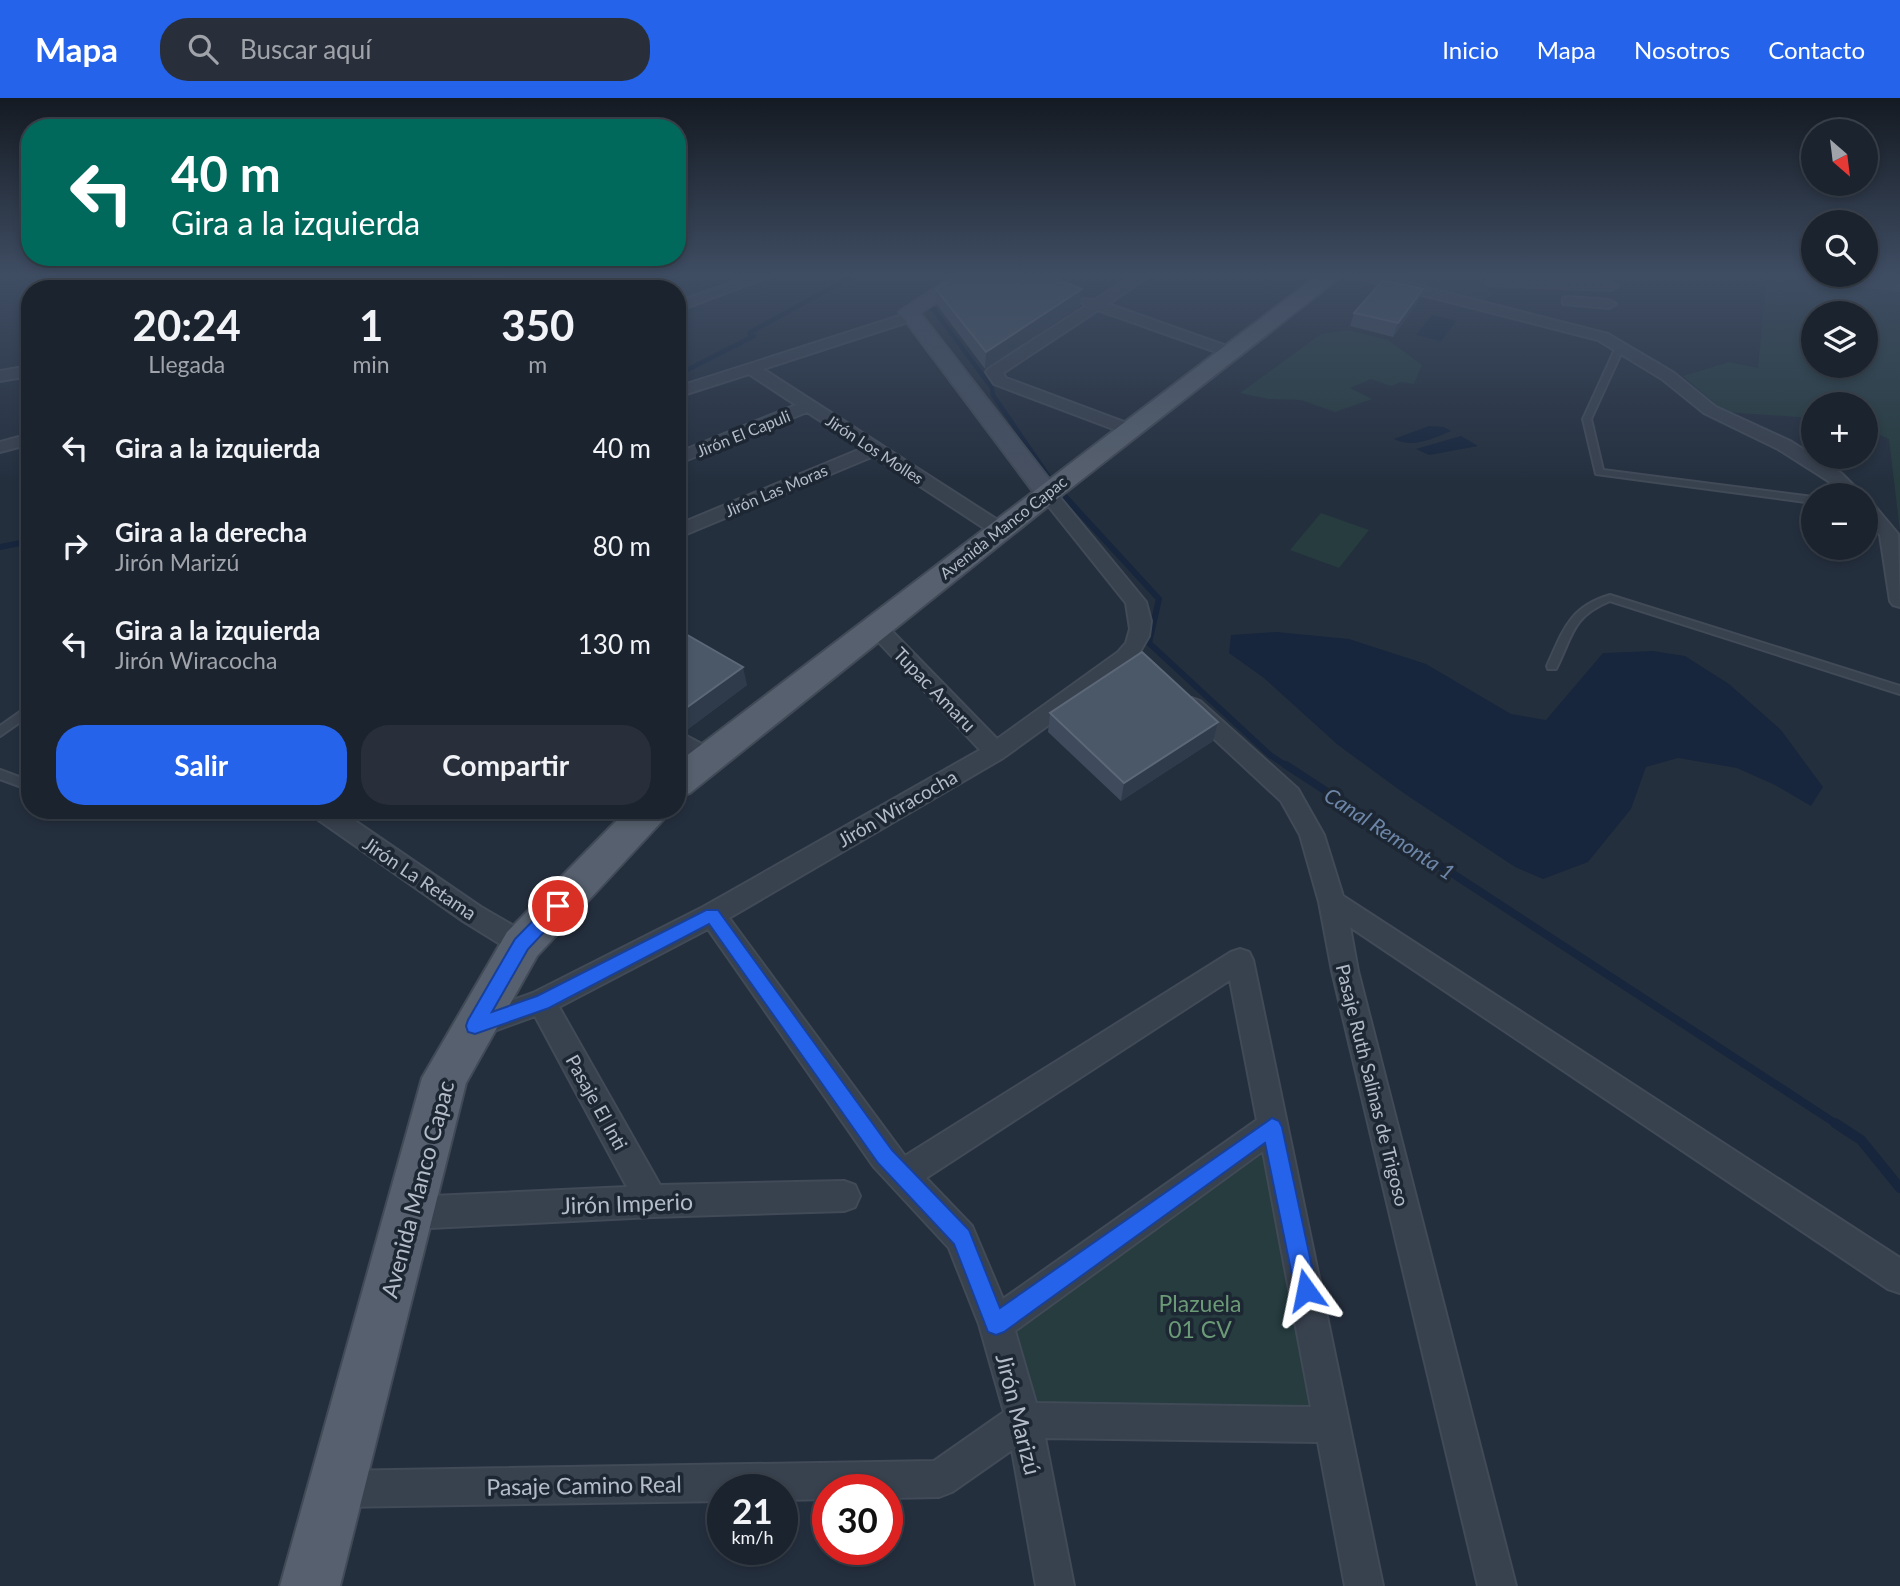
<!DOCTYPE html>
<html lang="es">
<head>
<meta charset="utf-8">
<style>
	:root { --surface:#1b232e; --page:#282f3a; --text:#f1f3f6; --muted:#a0a4aa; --line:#39404a; --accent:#2563eb }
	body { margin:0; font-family:Lato,sans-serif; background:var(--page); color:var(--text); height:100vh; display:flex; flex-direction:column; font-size:26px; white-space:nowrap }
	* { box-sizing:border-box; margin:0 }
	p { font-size:23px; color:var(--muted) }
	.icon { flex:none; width:38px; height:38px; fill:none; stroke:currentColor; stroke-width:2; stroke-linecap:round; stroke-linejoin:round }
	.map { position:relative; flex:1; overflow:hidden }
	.drawer { position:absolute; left:21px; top:182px; width:665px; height:539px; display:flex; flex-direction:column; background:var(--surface); border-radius:28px; box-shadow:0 4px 10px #0003,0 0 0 2px var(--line) }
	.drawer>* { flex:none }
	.guide { position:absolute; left:21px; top:21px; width:665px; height:147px; border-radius:28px; box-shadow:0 4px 10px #0003,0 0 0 2px var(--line); background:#00695c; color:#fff; overflow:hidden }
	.needle { width:46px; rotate:152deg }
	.controls { position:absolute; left:1801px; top:21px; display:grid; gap:14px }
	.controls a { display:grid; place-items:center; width:77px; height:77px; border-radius:50%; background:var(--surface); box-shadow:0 4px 10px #0003,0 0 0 2px var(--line); font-size:35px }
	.speed { position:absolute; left:707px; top:1376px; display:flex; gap:14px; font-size:35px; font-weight:700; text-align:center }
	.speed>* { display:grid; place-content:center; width:91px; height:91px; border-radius:50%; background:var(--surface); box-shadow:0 4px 10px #0003,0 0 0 2px var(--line); line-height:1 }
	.speed small { font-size:18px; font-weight:400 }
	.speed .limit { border:10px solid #d22; background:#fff; color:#111 }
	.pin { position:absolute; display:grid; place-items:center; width:60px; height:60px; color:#fff; margin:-30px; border:4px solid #fff; border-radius:50%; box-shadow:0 2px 7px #0007 }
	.me { position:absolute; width:77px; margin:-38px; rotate:348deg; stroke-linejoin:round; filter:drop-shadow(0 0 5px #0008) }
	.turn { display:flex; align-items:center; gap:24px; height:147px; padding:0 35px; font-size:32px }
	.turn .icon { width:91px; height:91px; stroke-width:2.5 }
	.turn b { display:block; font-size:49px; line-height:60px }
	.eta { display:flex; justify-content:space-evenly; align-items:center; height:119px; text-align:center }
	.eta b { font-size:42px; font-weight:700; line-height:49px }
	.primary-button { display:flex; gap:14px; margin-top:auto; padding:14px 35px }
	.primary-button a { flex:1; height:80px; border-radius:28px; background:var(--accent); color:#fff; font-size:28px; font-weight:700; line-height:80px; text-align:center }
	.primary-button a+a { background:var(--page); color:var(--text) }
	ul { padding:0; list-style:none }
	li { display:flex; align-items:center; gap:21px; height:98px; padding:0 35px }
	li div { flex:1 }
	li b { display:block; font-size:26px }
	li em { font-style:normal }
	header { display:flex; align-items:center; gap:42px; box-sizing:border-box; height:98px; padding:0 35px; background:var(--accent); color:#fff }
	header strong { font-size:33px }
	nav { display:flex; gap:38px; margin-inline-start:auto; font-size:24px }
	.search { width:490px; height:63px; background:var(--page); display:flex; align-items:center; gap:18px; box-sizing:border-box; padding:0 24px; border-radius:28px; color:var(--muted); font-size:26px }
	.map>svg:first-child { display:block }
	.green { fill:#263c3f; fill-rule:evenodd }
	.water { fill:#17263c }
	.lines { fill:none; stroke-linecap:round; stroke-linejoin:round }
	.stream-far3 { stroke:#17263c; stroke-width:4.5 }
	.stream-far2 { stroke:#17263c; stroke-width:6 }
	.stream-far1 { stroke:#17263c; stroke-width:8 }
	.stream { stroke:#17263c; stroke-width:10 }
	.lane-casing { stroke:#414a57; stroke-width:4 }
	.street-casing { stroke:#414a57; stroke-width:4 }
	.secondary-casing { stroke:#414a57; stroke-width:4 }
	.primary-casing { stroke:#414a57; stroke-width:4 }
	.path { stroke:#3f5557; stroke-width:2.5; stroke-dasharray:3.5 3.5; stroke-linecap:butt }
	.lane { fill:#38414e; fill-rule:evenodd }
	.street { fill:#38414e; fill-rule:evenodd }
	.secondary { fill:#465061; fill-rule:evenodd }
	.primary { fill:#56606e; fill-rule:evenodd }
	.wall { fill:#3f4b5c }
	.shaded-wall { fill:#2f3b4b }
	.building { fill:#4b5868; stroke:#5c6777; stroke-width:2 }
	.route { fill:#2563eb; stroke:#184099; stroke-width:2 }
	.labels { text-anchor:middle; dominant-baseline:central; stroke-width:7; stroke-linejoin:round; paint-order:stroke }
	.far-street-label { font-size:16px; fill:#b4bcc9; stroke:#1d2633 }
	.street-label { font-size:19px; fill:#b4bcc9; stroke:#1d2633 }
	.water-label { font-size:21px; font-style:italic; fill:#6d86a8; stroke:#1d2633 }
	.near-street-label { font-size:23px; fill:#b4bcc9; stroke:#1d2633 }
	.near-park-label { font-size:23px; fill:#6b9a76; stroke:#1d2633 }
</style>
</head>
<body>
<header>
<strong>Mapa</strong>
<div class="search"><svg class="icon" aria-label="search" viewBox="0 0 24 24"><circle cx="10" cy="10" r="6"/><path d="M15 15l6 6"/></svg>Buscar aquí</div>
<nav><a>Inicio</a><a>Mapa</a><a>Nosotros</a><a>Contacto</a></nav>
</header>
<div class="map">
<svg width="1900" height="1488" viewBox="0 0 1900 1488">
	<rect width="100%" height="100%" fill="#242f3e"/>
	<path class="green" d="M 1386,177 L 1479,177 L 1492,198 L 1483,202 Z
		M 1767,178 L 1900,192 L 1900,433 L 1889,341 L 1866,331 L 1866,306 L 1813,306 L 1813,320 L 1725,314 L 1683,278 L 1729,264 L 1758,270 ZM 1813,215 L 1866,215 L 1866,268 L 1813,268 Z
		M 1348,232 L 1388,242 L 1422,267 L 1414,286 L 1401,284 L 1391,288 L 1371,281 L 1350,290 L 1372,301 L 1335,314 L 1301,302 L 1268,301 L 1240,295 L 1321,236 Z
		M 1321,415 L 1369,432 L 1339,470 L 1290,452 Z
		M 1268,1050 L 1316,1319 L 1035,1313 L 1016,1232 Z"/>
	<path class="water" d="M 1432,217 L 1456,223 L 1441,243 L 1416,237 Z
		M 1429,328 L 1444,329 L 1451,333 C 1434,340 1412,351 1394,341 Z
		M 1461,338 L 1478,348 L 1429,357 L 1416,351 Z
		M 1277,534 L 1349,541 L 1426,566 L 1511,616 L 1546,622 L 1603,555 L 1653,553 L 1685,558 L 1729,586 L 1781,632 L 1823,689 L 1811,708 L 1775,687 L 1737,670 L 1678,660 L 1646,669 L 1631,711 L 1588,764 L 1543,781 L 1515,769 L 1405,696 L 1338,647 L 1264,580 L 1229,555 L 1231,537 Z"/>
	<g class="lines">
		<path class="stream-far3" d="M 918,214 L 932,209 L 992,290 L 993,297 L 1058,392
			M 677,277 L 754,238 L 749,235 L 848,181 L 850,177
			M 677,289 L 807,248"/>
		<path class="stream-far2" d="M 1057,390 L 1159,501 L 1149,545 L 1270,657 L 1288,669
			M 0,449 L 30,443"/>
		<path class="stream-far1" d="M 1286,667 L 1838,1027"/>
		<path class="stream" d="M 1835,1025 L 1861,1042 L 1900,1090"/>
		<defs>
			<path id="lane" d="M 244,177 L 250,177 L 254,191 L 247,191 Z
				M 285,177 L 291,177 L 296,191 L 289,191 Z
				M 1617,247 L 1624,249 L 1591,321 L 1603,372 L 1813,399 L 1813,405 L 1596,376 L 1583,321 Z
				M 1610,497 L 1900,588 L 1900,596 L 1610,503 C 1571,519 1573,538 1556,571 L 1548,571 L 1547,568 C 1563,533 1569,509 1610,497 Z
				M 30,607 L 30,617 L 0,638 L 0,628 Z
				M 0,672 L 30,683 L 30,692 L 0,681 Z"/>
			<path id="street" d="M 479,177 L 501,177 L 461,191 L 438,191 Z
				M 754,177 L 774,177 L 677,213 L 677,204 Z
				M 1133,177 L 1150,177 L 1108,206 L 1235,251 L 1238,254 L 1235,257 L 1225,257 L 1098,212 L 1003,275 L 1006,280 L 1135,328 L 1137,332 L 1135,336 L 1129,337 L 994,286 L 986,274 L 988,271 L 1086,208 L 1081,204 L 1083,201 L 1095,202 Z
				M 1354,177 L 1378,177 L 1608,236 L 1674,275 L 1716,309 L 1790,343 L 1842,376 L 1863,397 L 1844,397 L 1830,384 L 1778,351 L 1704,315 L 1662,281 L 1598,242 L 1356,180 Z
				M 1493,180 L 1611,184 L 1618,188 L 1611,192 L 1488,187 L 1486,184 Z
				M 1568,199 L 1609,202 L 1616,206 L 1609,210 L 1563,206 L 1563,200 Z
				M 912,214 L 917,215 L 919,218 L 917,221 L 763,271 L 1007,428 L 1009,432 L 1007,436 L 993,436 L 874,358 L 677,440 L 677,427 L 863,350 L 807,314 L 677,366 L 677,355 L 796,307 L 749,276 L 677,299 L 677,289 Z
				M 30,268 L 30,278 L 0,283 L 0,273 Z
				M 30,336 L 30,346 L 0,354 L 0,344 Z
				M 1047,390 L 1053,391 L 1146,504 L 1151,523 L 1149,538 L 1138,557 L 1125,572 L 1003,660 L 729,820 L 905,1058 L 1231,854 L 1240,851 L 1249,854 L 1253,862 L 1383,1488 L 1345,1488 L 1318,1344 L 1045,1340 L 1074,1488 L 1036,1488 L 1012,1352 L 952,1394 L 939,1399 L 887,1400 L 887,1391 L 828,1391 L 828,1401 L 782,1402 L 782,1391 L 723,1391 L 723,1403 L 336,1409 L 323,1404 L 318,1391 L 323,1378 L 336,1373 L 934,1363 L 1004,1314 L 979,1226 L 949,1150 L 874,1069 L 708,831 L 559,909 L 660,1087 L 844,1083 L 855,1087 L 860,1098 L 855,1109 L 844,1113 L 652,1119 L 410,1131 L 399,1126 L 394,1115 L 399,1104 L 410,1099 L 627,1089 L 535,918 L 475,940 L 465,937 L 461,928 L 465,919 L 533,895 L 703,809 L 980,652 L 869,534 L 866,529 L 869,524 L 883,524 L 997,641 L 1118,554 L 1126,545 L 1130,531 L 1126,505 L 1038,395 ZM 1230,882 L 1257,1022 L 1003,1201 L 972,1128 L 926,1080 ZM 1263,1053 L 1311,1309 L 1036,1305 L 1015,1233 Z
				M 1866,404 L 1872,405 L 1898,436 L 1900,509 L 1893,507 L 1890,503 L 1880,437 L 1866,420 Z
				M 1192,600 L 1200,603 L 1298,691 L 1324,737 L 1343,798 L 1900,1160 L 1900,1195 L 1888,1191 L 1350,829 L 1358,873 L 1516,1488 L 1478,1488 L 1332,873 L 1319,804 L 1300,737 L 1281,703 L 1184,613 L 1181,608 L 1184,603 Z
				M 677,633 L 717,654 L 720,660 L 717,666 C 702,670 690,659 677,652 Z
				M 309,712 L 339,712 L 481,809 L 531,838 L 535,846 L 531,854 L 522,857 L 513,854 L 463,823 L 313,718 Z"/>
			<path id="secondary" d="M 955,177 L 977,177 L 920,215 L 1056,390 L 1059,395 L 1056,400 L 1047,402 L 1038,400 L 899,214 Z
				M 1816,177 L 1873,177 L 1900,180 L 1900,192 L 1825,183 Z"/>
			<path id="primary" d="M 1318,177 L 1343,177 L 1057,401 L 690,695 L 677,699 L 677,665 Z
				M 627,712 L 669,712 L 663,722 L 537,858 L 466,985 L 340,1488 L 280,1488 L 422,980 L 507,834 Z"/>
		</defs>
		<use href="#lane" class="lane-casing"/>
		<use href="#street" class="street-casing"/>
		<use href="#secondary" class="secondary-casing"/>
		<use href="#primary" class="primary-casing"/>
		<path class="path" d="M 336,177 L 351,191
			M 189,191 L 186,184 L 211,177"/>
		<use href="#lane" class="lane"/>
		<use href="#street" class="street"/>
		<use href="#secondary" class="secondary"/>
		<use href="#primary" class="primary"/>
	</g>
	<path class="wall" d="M 936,191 L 1080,208 L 985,271 L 937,207 Z
		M 1418,204 L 1393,239 L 1350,228 L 1354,215 Z
		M 677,531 L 747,587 L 684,634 L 677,632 Z
		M 1050,615 L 1213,643 L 1121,703 L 1048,634 Z"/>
	<path class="shaded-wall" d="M 1082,191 L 1080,208 L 985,271 L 986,254 Z
		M 1423,191 L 1418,204 L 1393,239 L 1398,225 Z
		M 743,569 L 747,587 L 684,634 L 679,615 Z
		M 1218,624 L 1213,643 L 1121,703 L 1124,685 Z"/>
	<path class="building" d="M 956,177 L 1047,177 L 1082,191 L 986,254 L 936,191 Z
		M 1383,182 L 1423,191 L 1398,225 L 1354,215 Z
		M 677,531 L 743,569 L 679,615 L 677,615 Z
		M 1142,554 L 1218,624 L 1124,685 L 1050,615 Z"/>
	<linearGradient id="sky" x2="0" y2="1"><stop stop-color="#141a22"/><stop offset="0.46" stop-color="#3f4d63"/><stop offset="1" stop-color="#3f4d63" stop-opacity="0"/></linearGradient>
	<rect width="1900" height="385" fill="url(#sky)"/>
	<path class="route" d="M 558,801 L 564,803 L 567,808 L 564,813 L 528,851 L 492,914 L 537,898 L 706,812 L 718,812 L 892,1052 L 969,1132 L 1000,1210 L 1272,1020 L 1279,1023 L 1282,1029 L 1317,1192 L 1314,1199 L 1306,1202 L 1298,1199 L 1295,1192 L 1265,1045 L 1004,1234 L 996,1237 L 988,1234 L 954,1146 L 878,1065 L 709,826 L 549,910 L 475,936 L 468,934 L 466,928 L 468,922 L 515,841 L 552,803 Z"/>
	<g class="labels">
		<g class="far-street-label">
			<text transform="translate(743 335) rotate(-22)">Jirón El Capuli</text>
			<text transform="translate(875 351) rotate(33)">Jirón Los Molles</text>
			<text transform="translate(776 392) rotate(-23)">Jirón Las Moras</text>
			<text transform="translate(1003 429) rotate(-38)">Avenida Manco Capac</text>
		</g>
		<g class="street-label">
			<text transform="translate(935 591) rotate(46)">Tupac Amaru</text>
			<text transform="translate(897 710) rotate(-30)">Jirón Wiracocha</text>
			<text transform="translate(420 780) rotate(34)">Jirón La Retama</text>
			<text transform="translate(1373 987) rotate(76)">Pasaje Ruth Salinas de Trigoso</text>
			<text transform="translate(597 1004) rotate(61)">Pasaje El Inti</text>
		</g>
		<g class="water-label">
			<text transform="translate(1390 735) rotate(33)">Canal Remonta 1</text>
		</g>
		<g class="near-street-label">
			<text transform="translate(417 1091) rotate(-75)">Avenida Manco Capac</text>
			<text transform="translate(627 1105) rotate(-2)">Jirón Imperio</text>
			<text transform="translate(1019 1316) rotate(76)">Jirón Marizú</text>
			<text transform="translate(584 1387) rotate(-1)">Pasaje Camino Real</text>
		</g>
		<g class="near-park-label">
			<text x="1200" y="1205">Plazuela<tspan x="1200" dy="26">01 CV</tspan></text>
		</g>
	</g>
</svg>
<div class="controls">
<a><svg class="needle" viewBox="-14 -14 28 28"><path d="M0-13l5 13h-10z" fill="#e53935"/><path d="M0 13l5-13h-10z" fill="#a0a4aa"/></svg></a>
<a><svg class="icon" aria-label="search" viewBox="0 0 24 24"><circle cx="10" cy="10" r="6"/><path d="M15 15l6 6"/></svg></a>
<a><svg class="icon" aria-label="layers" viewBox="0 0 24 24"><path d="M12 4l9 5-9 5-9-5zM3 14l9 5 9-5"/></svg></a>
<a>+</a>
<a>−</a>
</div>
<div class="speed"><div>21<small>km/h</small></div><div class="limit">30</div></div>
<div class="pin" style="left:558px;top:808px;background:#d93025"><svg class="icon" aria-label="arrive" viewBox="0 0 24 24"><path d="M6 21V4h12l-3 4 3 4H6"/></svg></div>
<svg class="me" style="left:1306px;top:1192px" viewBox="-20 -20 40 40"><path d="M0-17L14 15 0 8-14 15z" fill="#2563eb" stroke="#fff" stroke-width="4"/></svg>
<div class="guide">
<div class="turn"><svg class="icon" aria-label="left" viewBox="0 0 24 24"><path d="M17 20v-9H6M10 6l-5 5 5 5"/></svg><div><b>40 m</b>Gira a la izquierda</div></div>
</div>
<section class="drawer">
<div class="eta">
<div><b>20:24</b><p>Llegada</p></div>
<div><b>1</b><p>min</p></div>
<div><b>350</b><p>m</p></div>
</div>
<ul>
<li><svg class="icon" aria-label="left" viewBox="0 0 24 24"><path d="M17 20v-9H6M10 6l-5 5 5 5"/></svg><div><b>Gira a la izquierda</b></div><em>40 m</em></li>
<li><svg class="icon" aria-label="right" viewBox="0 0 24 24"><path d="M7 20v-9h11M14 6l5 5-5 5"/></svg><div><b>Gira a la derecha</b><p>Jirón Marizú</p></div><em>80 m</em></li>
<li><svg class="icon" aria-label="left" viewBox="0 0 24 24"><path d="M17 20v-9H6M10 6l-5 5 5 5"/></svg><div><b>Gira a la izquierda</b><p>Jirón Wiracocha</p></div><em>130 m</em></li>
</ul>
<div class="primary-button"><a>Salir</a><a>Compartir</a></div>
</section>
</div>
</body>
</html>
